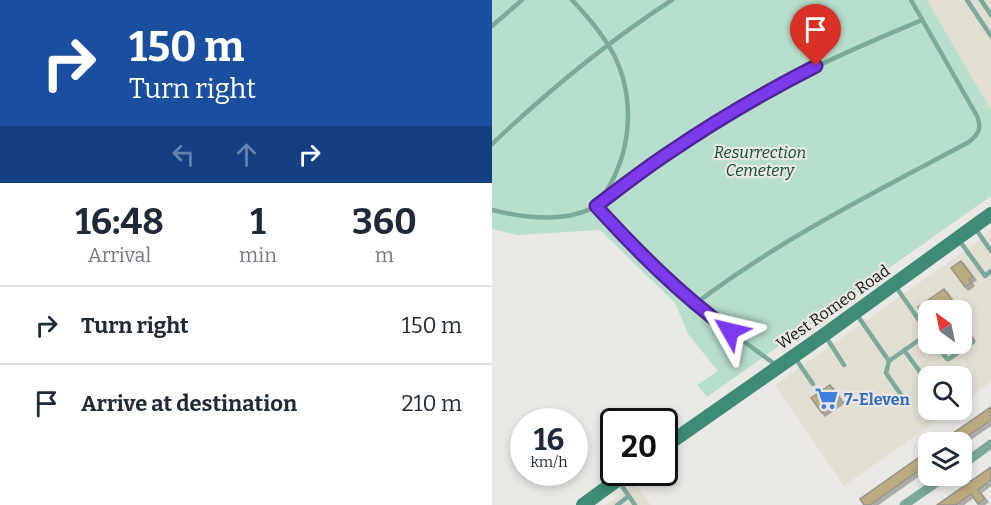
<!DOCTYPE html>
<html lang="en">
<head>
<meta charset="utf-8">
<style>
	:root { --surface:#fff; --page:#f2f2f3; --text:#1f2937; --muted:#747a83; --line:#e0e1e3 }
	body { margin:0; font-family:Bitter,serif; background:var(--page); color:var(--text); height:100vh; display:flex; flex-direction:column; font-size:22px; white-space:nowrap }
	* { box-sizing:border-box; margin:0 }
	p { font-size:20px; color:var(--muted) }
	.icon { flex:none; width:33px; height:33px; fill:none; stroke:currentColor; stroke-width:2; stroke-linecap:round; stroke-linejoin:round }
	.map { position:relative; flex:1; overflow:hidden }
	.drawer { display:flex; flex-direction:column; background:var(--surface); width:492px }
	.drawer>* { flex:none }
	.guide { background:#1a4fa0; color:#fff; overflow:hidden }
	.needle { width:39px; rotate:327deg }
	.controls { position:absolute; left:426px; top:300px; display:grid; gap:12px }
	.controls a { display:grid; place-items:center; width:54px; height:54px; border-radius:12px; background:var(--surface); box-shadow:0 3px 9px #0003; font-size:30px }
	.speed { position:absolute; left:18px; top:408px; display:flex; gap:12px; font-size:30px; font-weight:700; text-align:center }
	.speed>* { display:grid; place-content:center; width:78px; height:78px; border-radius:50%; background:var(--surface); box-shadow:0 3px 9px #0003; line-height:1 }
	.speed small { font-size:15px; font-weight:400 }
	.speed .limit { border:3px solid #111; border-radius:9px; background:#fff; color:#111 }
	.pin { position:absolute; display:grid; place-items:center; width:51px; height:51px; color:#fff; margin:-62px -26px; border-radius:50% 50% 50% 0; rotate:-45deg; box-shadow:0 0 6px #0007 }
	.pin .icon { rotate:45deg }
	.me { position:absolute; width:66px; margin:-33px; rotate:307deg; stroke-linejoin:round; filter:drop-shadow(0 0 4px #0008) }
	.turn { display:flex; align-items:center; gap:21px; height:126px; padding:0 30px; font-size:27px }
	.turn .icon { width:78px; height:78px; stroke-width:2.5 }
	.turn b { display:block; font-size:42px; line-height:51px }
	.lanes { display:flex; align-items:center; height:57px; padding:0 30px; background:#0003; justify-content:center; gap:30px; direction:ltr }
	.lanes .off { opacity:.35 }
	.eta { display:flex; justify-content:space-evenly; align-items:center; height:102px; text-align:center }
	.eta b { font-size:36px; font-weight:700; line-height:42px }
	ul { padding:0; list-style:none }
	li { display:flex; align-items:center; gap:18px; height:78px; padding:0 30px; border-top:2px solid var(--line) }
	li div { flex:1 }
	li b { display:block; font-size:22px }
	li em { font-style:normal }
	main { display:flex; flex:1; min-height:0 }
	.map>svg:first-child { display:block }
	.built { fill:#e2ded2; fill-rule:evenodd }
	.green { fill:#b8dfcc }
	.building { fill:#bcab7f; stroke:#94938e; stroke-width:1.5; filter:url(#shadow) }
	.lines { fill:none; stroke-linecap:round; stroke-linejoin:round }
	.lane { stroke:#7baa9b; stroke-width:4.5 }
	.street { stroke:#7baa9b; stroke-width:9 }
	.secondary { stroke:#3e8b76; stroke-width:14 }
	.route-casing { stroke:#51269a; stroke-width:15 }
	.route { stroke:#7c3aed; stroke-width:10 }
	.labels { text-anchor:middle; dominant-baseline:central; stroke-width:4.5; stroke-linejoin:round; paint-order:stroke }
	.park-label { font-size:16px; font-style:italic; fill:#0b4b34; stroke:#eae8e4 }
	.street-label { font-size:16px; fill:#151413; stroke:#eae8e4 }
	.shop-label { font-size:16px; font-weight:bold; fill:#366cbe; stroke:#eae8e4; text-anchor:start }
</style>
</head>
<body>
<main>
<section class="drawer">
<div class="guide">
<div class="turn"><svg class="icon" aria-label="right" viewBox="0 0 24 24"><path d="M7 20v-9h11M14 6l5 5-5 5"/></svg><div><b>150 m</b>Turn right</div></div>
<div class="lanes"><svg class="icon off" aria-label="left" viewBox="0 0 24 24"><path d="M17 20v-9H6M10 6l-5 5 5 5"/></svg><svg class="icon off" aria-label="ahead" viewBox="0 0 24 24"><path d="M12 20V5M6 11l6-6 6 6"/></svg><svg class="icon" aria-label="right" viewBox="0 0 24 24"><path d="M7 20v-9h11M14 6l5 5-5 5"/></svg></div>
</div>
<div class="eta">
<div><b>16:48</b><p>Arrival</p></div>
<div><b>1</b><p>min</p></div>
<div><b>360</b><p>m</p></div>
</div>
<ul>
<li><svg class="icon" aria-label="right" viewBox="0 0 24 24"><path d="M7 20v-9h11M14 6l5 5-5 5"/></svg><div><b>Turn right</b></div><em>150 m</em></li>
<li><svg class="icon" aria-label="arrive" viewBox="0 0 24 24"><path d="M6 21V4h12l-3 4 3 4H6"/></svg><div><b>Arrive at destination</b></div><em>210 m</em></li>
</ul>
</section>
<div class="map">
<svg width="499" height="505" viewBox="0 0 499 505">
	<defs>
		<filter id="shadow"><feDropShadow dx="3" dy="3" stdDeviation="0" flood-color="#0004"/></filter>
	</defs>
	<rect width="100%" height="100%" fill="#eae8e4"/>
	<path class="built" d="M 435,0 L 499,0 L 499,110 Z
		M 499,232 L 499,382 L 470,403 L 470,376 L 436,376 L 436,410 L 460,410 L 352,486 L 283,385 ZM 436,310 L 470,310 L 470,344 L 436,344 Z
		M 143,484 L 159,505 L 113,505 Z"/>
	<path class="green" d="M 0,0 L 435,0 L 499,110 L 499,196 L 215,397 L 205,385 L 226,371 L 196,334 L 183,303 L 108,230 L 25,235 L 0,229 Z"/>
	<path class="building" d="M 469,261 L 481,277 L 477,280 L 479,283 L 473,287 L 459,268 Z
		M 452,289 L 460,300 L 456,303 L 461,310 L 436,310 L 436,322 L 426,307 Z
		M 470,322 L 480,338 L 458,353 L 452,344 L 470,344 Z
		M 338,385 L 349,400 L 330,413 L 319,398 Z
		M 499,407 L 499,420 L 467,442 L 448,442 Z
		M 436,451 L 436,464 L 378,505 L 372,505 L 368,499 Z
		M 499,467 L 499,480 L 486,490 L 493,499 L 486,504 L 479,494 L 464,505 L 445,505 Z"/>
	<g class="lines">
		<path class="lane" d="M 80,0 C 96,17 111,34 122,55 C 142,95 140,144 119,183 C 115,191 109,199 104,206 L 168,273 L 224,321 L 284,365
			M 475,0 L 499,36
			M 489,0 L 499,15
			M 0,26 L 30,0
			M 0,144 C 56,91 115,42 180,0
			M 0,210 C 32,218 74,223 104,206 C 159,165 215,125 276,92 C 325,64 378,42 430,20
			M 483,228 L 499,251
			M 467,240 L 493,276 L 499,271
			M 404,287 L 436,333
			M 203,304 C 287,240 383,192 477,142 C 487,134 490,128 485,116 L 419,0
			M 365,315 L 397,361 L 394,373 L 416,405
			M 334,337 L 352,365
			M 444,344 L 455,359 L 457,359 L 481,342
			M 412,350 L 436,383
			M 303,358 L 321,384
			M 397,361 L 427,340
			M 126,480 L 143,505
			M 125,505 L 137,496"/>
		<path class="street" d="M 470,465 L 499,444
			M 412,505 L 454,476"/>
		<path class="secondary" d="M 172,447 L 332,335 L 499,214
			M 91,505 L 136,472"/>
	</g>
	<g class="lines">
		<defs>
			<path id="route" d="M 238,331 C 187,293 147,253 104,206 C 128,188 152,169 178,152 C 225,120 273,92 324,66"/>
		</defs>
		<use href="#route" class="route-casing"/>
		<use href="#route" class="route"/>
	</g>
	<defs>
		<symbol id="supermarket-bare" viewBox="-9 -9 18 18"><path d="M-6-5.5h2.5l.6 2H6L4.5 2H-2.5L-4.4-4H-6ZM-1.5 3.2a1.3 1.3 0 1 0 .1 0ZM3 3.2a1.3 1.3 0 1 0 .1 0Z" fill="#3f7fe0" stroke="#eae8e4" stroke-width="2.5" paint-order="stroke"/></symbol>
	</defs>
	<g fill-rule="evenodd">
		<use href="#supermarket-bare" x="318" y="382" width="33" height="33"/>
	</g>
	<g class="labels">
		<g class="park-label">
			<text x="268" y="152">Resurrection<tspan x="268" dy="18">Cemetery</tspan></text>
		</g>
		<g class="street-label">
			<text transform="translate(341 307) rotate(-35)">West Romeo Road</text>
		</g>
		<g class="shop-label">
			<text x="352" y="399">7-Eleven</text>
		</g>
	</g>
</svg>
<div class="controls">
<a><svg class="needle" viewBox="-14 -14 28 28"><path d="M0-13l5 13h-10z" fill="#e53935"/><path d="M0 13l5-13h-10z" fill="#747a83"/></svg></a>
<a><svg class="icon" aria-label="search" viewBox="0 0 24 24"><circle cx="10" cy="10" r="6"/><path d="M15 15l6 6"/></svg></a>
<a><svg class="icon" aria-label="layers" viewBox="0 0 24 24"><path d="M12 4l9 5-9 5-9-5zM3 14l9 5 9-5"/></svg></a>
</div>
<div class="speed"><div>16<small>km/h</small></div><div class="limit">20</div></div>
<div class="pin" style="left:324px;top:66px;background:#d93025"><svg class="icon" aria-label="arrive" viewBox="0 0 24 24"><path d="M6 21V4h12l-3 4 3 4H6"/></svg></div>
<svg class="me" style="left:238px;top:331px" viewBox="-20 -20 40 40"><path d="M0-17L14 15 0 8-14 15z" fill="#7c3aed" stroke="#fff" stroke-width="4"/></svg>
</div>
</main>
</body>
</html>
